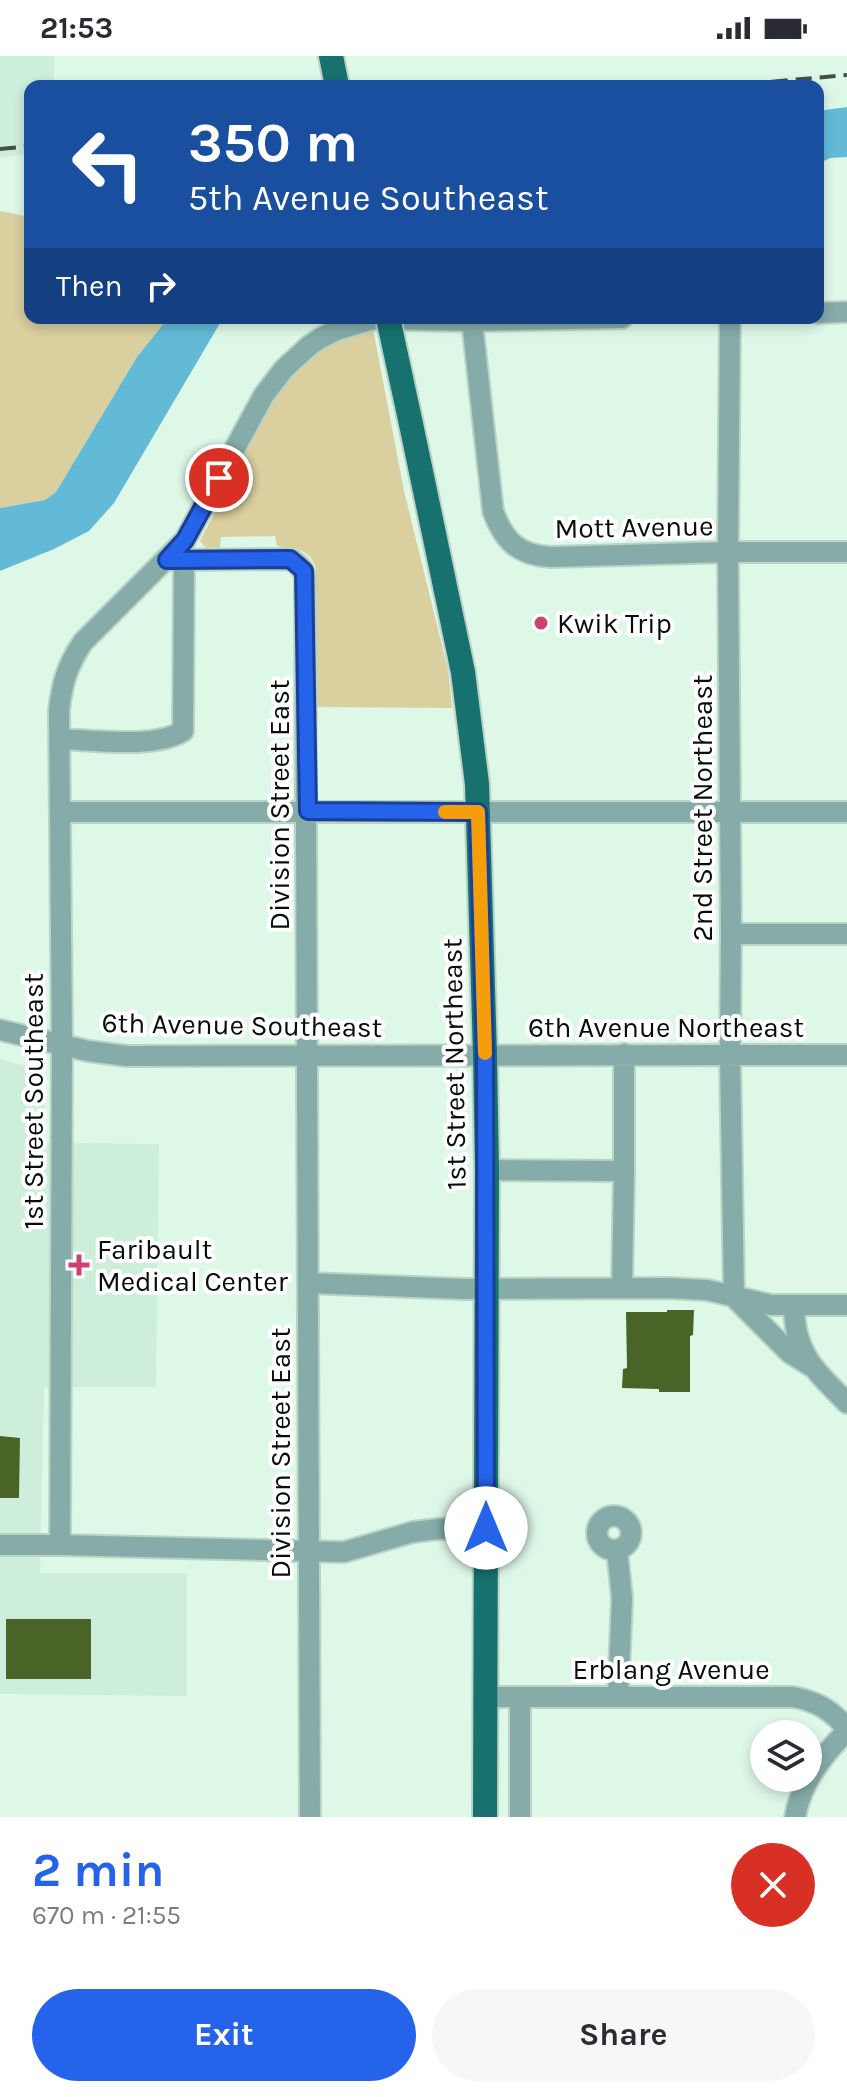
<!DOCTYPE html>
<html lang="en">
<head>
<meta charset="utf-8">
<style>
	:root { --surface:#fff; --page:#f7f7f7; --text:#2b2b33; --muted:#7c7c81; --accent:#2563eb }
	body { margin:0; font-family:Karla,sans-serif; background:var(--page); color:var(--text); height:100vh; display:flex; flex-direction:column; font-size:30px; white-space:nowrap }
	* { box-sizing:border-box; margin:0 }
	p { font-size:26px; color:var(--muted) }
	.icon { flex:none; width:44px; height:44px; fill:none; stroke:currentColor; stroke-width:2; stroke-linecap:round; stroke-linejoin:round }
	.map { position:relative; height:1761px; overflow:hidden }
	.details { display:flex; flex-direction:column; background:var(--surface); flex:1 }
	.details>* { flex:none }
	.guide { position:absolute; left:24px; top:24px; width:800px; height:244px; border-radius:16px; box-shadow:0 4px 12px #0003; background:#1a4fa0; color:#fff; overflow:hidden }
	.controls { position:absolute; left:750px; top:1664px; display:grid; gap:16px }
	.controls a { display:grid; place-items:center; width:72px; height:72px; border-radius:50%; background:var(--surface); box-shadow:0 4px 12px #0003; font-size:40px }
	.pin { position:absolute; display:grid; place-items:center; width:68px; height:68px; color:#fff; margin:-34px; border:4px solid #fff; border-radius:50%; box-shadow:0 2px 8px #0007 }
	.me { position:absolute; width:88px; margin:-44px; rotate:0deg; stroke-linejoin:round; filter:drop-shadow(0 0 6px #0008) }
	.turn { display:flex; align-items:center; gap:28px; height:168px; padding:0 32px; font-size:36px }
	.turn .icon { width:104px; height:104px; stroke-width:2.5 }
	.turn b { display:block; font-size:56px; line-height:68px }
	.then { display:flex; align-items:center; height:76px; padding:0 32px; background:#0003; gap:16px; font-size:30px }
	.round { display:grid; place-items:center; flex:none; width:84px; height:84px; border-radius:42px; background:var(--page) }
	.head { display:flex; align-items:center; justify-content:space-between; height:136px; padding:0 32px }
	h1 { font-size:48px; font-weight:700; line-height:60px; color:var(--accent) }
	.primary-button { display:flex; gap:16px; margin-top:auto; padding:16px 32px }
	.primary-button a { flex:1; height:92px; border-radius:48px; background:var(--accent); color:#fff; font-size:32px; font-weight:700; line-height:92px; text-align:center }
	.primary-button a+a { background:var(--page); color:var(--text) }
	.status { display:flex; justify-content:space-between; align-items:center; height:56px; padding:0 40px; background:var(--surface); direction:ltr }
	.status svg { height:22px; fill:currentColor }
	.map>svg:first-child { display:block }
	.built { fill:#cceeda }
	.green { fill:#d9cf9f }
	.water { fill:#63bad7 }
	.building { fill:#4a6427 }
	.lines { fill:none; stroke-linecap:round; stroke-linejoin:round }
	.minor-casing { stroke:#bbd3c4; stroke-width:24 }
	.major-casing { stroke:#bbd3c4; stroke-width:28 }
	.minor { stroke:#85aca9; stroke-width:20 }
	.major { stroke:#17716e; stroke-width:24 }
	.rail { stroke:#435048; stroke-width:4; stroke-dasharray:16 8; stroke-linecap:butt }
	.major-bridge-casing { stroke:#bbd3c4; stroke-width:28; stroke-linecap:butt }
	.major-bridge { stroke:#17716e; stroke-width:24 }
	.route-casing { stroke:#184099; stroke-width:20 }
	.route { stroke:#2563eb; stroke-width:14 }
	.slow { stroke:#f59e0b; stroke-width:14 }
	.poi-dot { fill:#ce406d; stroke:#fff; stroke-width:3 }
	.labels { text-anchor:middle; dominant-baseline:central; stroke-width:8; stroke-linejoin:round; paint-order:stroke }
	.street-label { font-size:28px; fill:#060e09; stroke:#fff }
	.poi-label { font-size:28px; fill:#060e09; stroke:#fff; text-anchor:start }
</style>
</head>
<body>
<div class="status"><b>21:53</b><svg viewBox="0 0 49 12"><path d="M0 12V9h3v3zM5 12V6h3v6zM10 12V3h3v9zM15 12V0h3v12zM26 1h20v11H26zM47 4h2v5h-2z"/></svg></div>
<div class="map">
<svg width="847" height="1761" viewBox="0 0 847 1761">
	<rect width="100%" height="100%" fill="#def8e8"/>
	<path class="built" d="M 0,0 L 54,0 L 54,30 L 30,30 L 30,97 L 0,102 Z
		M 0,1003 L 44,1015 L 45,1087 L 159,1088 L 156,1331 L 44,1331 L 40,1517 L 187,1517 L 187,1640 L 0,1638 Z"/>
	<path class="green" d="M 0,155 L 30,161 L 30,262 L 168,262 L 137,301 L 56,436 L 45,444 L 0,452 Z
		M 373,273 L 404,435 L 448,614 L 452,652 L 317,651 L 316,512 C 310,493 295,492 277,490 L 275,480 L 221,481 L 220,491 L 206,492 L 200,485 L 273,344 L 291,317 L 326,289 Z"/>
	<path class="water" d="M 847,51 L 847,101 L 830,102 L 818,108 L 818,55 Z
		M 168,262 L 223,262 L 114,447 L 89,475 L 54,493 L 0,515 L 0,452 L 45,444 L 56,436 L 137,301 Z"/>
	<path class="building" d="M 667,1254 L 694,1254 L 693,1279 L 690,1280 L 690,1336 L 659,1336 L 659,1333 L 622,1332 L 623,1313 L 627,1312 L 626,1256 L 667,1256 Z
		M 0,1380 L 20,1382 L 19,1442 L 0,1442 Z
		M 6,1563 L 91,1563 L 91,1623 L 6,1623 Z"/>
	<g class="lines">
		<defs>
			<path id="minor" d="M 818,257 L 847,256
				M 730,262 L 728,496 L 731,878 L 730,998 L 734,1241 L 790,1297 L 811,1310
				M 472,265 L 493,455 C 504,485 518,499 551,501 L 728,496 L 847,496
				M 167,504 L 290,503 C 298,508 303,512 305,520 L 310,1761
				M 59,683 C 92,684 156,693 183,675 L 184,504
				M 60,756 L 847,756
				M 731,878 L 847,878
				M 0,974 L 88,995 L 127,1000 L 847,999
				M 624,998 L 624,1115
				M 487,1114 L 624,1115 L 622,1232
				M 308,1227 L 464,1233 L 668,1232 L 707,1234 L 771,1249 L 847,1249
				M 794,1249 C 794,1298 815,1314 847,1347
				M597 1477a17 17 0 1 1 34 0a17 17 0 1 1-34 0Z
				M 0,1489 L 60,1489 L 344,1496 L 413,1476 L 438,1473 L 486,1472
				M 60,1489 L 62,989 L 59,655 C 62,627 67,610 83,586 L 185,484 L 264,339 L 284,313 L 309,290 L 321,282 L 337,274 L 374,263 L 472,265 L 622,262
				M 617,1494 L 622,1542 L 618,1641
				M 485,1641 L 793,1641 C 816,1645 832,1654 847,1673
				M 520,1641 L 520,1761
				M 795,1761 C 801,1726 823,1699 847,1675"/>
			<path id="major" d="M 331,0 L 337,30
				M 411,368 L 463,616 L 477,728 L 485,999 L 487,1114 L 485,1761"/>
		</defs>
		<use href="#minor" class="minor-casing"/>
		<use href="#major" class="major-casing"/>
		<use href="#minor" class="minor"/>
		<use href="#major" class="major"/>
		<path class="rail" d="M 724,30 L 847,19
			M 0,93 L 30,90"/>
		<defs>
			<path id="major-bridge" d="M 388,262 L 411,368"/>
		</defs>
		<use href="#major-bridge" class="major-bridge-casing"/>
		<use href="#major-bridge" class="major-bridge"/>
	</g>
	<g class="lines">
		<defs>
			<path id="route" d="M 219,422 L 185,484 L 167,504 L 290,503 L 304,515 L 308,755 L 478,756 L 485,999 L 486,1472"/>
		</defs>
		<use href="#route" class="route-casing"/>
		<use href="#route" class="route"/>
		<path class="slow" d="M 445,756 L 478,756 L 485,997"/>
	</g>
	<g class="poi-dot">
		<circle cx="541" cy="567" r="8"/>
		<path d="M75 1197h8v8h8v8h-8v8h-8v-8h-8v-8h8z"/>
	</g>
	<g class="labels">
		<g class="street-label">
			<text transform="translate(634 471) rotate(-1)">Mott Avenue</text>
			<text transform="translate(279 749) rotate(-90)">Division Street East</text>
			<text transform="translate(702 752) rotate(-90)">2nd Street Northeast</text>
			<text transform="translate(242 969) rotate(1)">6th Avenue Southeast</text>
			<text x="666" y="971">6th Avenue Northeast</text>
			<text transform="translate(454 1008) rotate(-91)">1st Street Northeast</text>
			<text transform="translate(33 1045) rotate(-90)">1st Street Southeast</text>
			<text transform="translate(280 1397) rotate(-90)">Division Street East</text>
			<text x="671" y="1613">Erblang Avenue</text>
		</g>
		<g class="poi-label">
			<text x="557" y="567">Kwik Trip</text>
			<text x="97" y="1193">Faribault<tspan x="97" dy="32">Medical Center</tspan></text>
		</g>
	</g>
</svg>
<div class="controls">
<a><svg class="icon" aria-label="layers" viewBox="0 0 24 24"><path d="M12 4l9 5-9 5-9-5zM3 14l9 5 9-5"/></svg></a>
</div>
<div class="pin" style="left:219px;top:422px;background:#d93025"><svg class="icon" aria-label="arrive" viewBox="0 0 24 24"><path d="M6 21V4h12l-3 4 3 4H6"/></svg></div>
<svg class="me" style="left:486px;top:1472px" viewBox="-20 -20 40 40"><circle r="19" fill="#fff"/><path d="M0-13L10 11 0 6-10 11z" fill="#2563eb"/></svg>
<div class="guide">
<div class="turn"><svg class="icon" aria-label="left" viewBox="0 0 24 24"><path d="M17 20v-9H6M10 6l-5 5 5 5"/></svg><div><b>350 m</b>5th Avenue Southeast</div></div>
<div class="then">Then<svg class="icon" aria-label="right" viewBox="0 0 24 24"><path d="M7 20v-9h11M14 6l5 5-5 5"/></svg></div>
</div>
</div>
<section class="details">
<div class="head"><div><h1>2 min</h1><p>670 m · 21:55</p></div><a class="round" style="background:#d93025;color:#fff"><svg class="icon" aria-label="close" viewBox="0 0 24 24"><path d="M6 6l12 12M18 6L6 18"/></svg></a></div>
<div class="primary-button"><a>Exit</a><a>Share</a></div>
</section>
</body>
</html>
